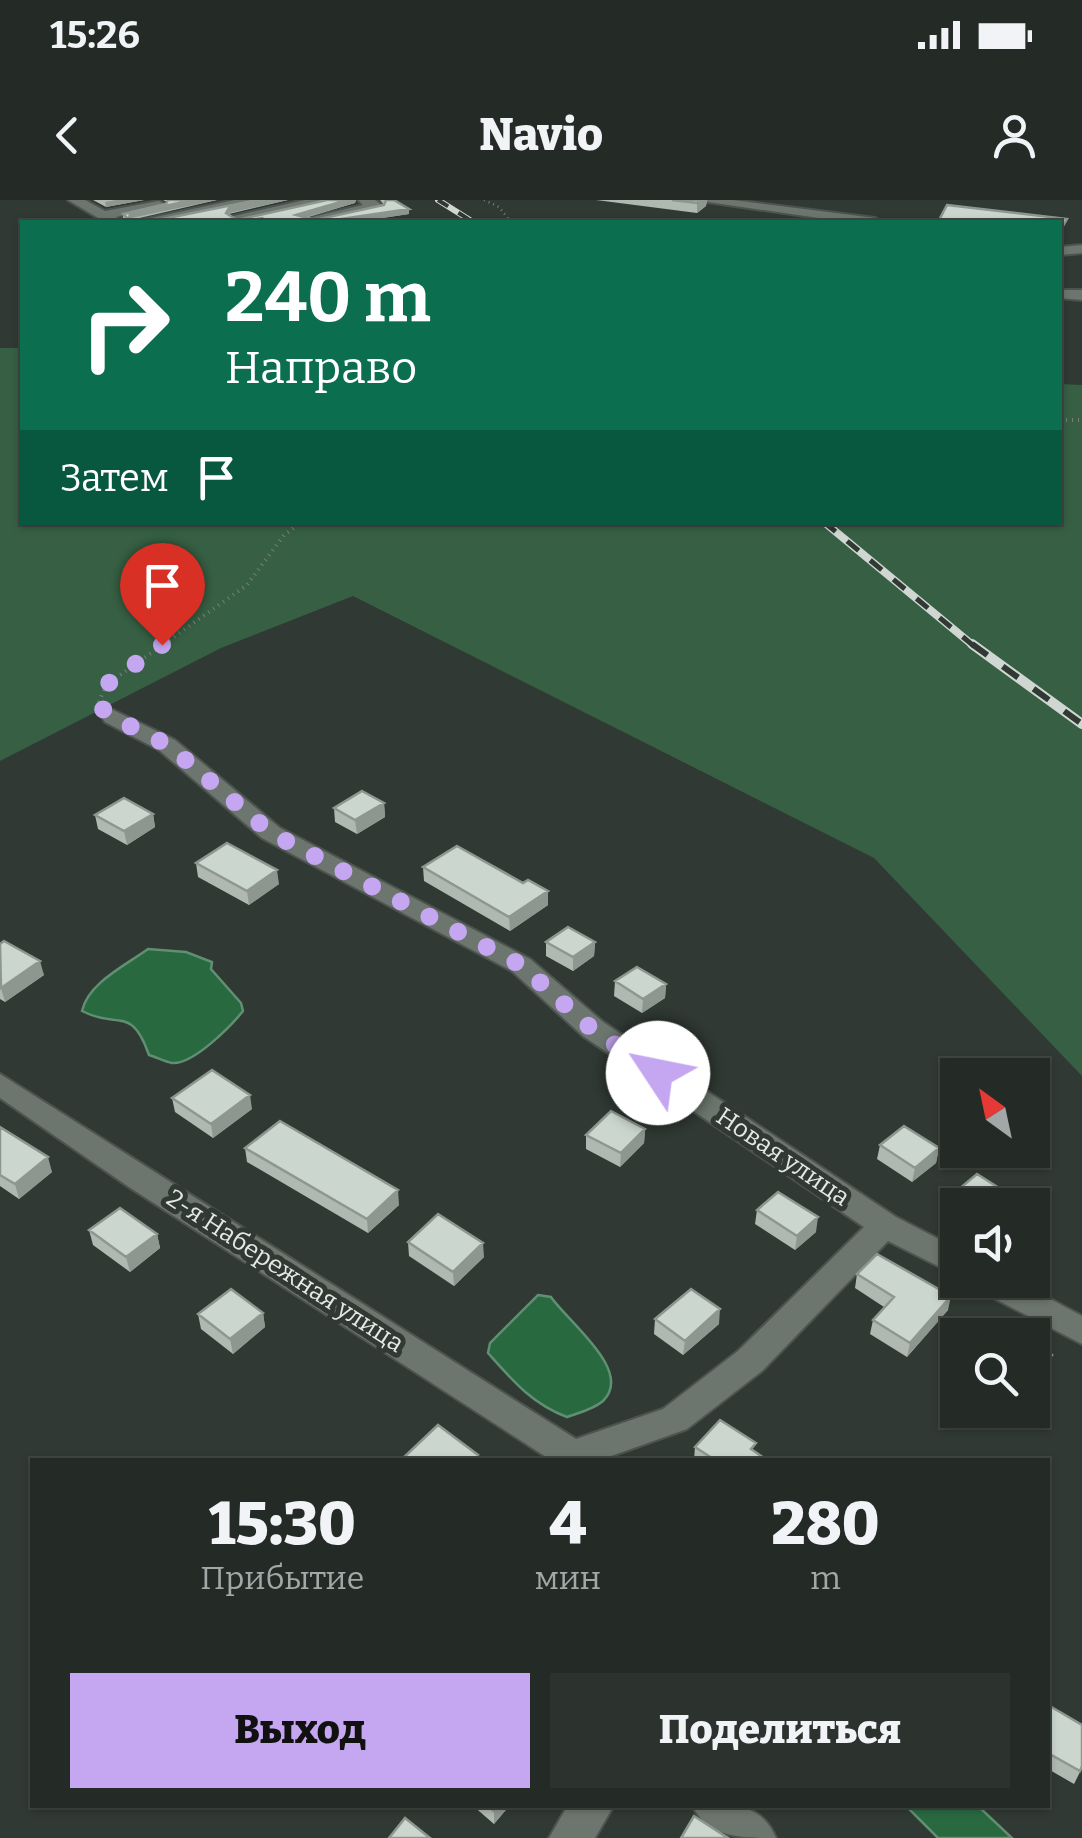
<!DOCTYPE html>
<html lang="ru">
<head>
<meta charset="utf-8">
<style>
	:root { --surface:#242b26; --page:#2c332e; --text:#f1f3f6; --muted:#a3a7a7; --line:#414743; --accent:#c5a6f0 }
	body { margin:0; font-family:Bitter,serif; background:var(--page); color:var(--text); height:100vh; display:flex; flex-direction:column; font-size:38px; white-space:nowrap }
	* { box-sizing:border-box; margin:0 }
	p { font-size:32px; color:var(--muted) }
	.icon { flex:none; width:55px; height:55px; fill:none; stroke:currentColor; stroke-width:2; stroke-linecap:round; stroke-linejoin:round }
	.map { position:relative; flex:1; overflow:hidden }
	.panel { position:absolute; left:30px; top:1258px; width:1020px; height:350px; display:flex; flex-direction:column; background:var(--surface); border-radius:0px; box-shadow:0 2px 8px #0004,0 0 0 2px var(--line) }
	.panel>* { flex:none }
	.guide { position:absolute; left:20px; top:20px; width:1042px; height:305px; border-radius:0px; box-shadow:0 2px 8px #0004,0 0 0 2px var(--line); background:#0b6e4f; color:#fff; overflow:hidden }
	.needle { width:65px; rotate:327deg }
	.buttons { position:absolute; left:940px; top:858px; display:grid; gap:20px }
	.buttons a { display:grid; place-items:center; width:110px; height:110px; border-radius:0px; background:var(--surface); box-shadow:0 2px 8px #0004,0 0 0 2px var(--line); font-size:50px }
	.pin { position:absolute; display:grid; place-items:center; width:85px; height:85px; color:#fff; margin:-102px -42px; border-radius:50% 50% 50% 0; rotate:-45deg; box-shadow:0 0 10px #0007 }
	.pin .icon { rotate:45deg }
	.me { position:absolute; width:110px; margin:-55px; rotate:304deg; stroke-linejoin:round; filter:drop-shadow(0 0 8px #0008) }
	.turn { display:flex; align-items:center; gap:35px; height:210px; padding:0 40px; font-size:45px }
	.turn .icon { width:130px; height:130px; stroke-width:2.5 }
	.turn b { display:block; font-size:70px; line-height:85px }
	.then { display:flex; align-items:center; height:95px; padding:0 40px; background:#0003; gap:20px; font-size:38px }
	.eta { display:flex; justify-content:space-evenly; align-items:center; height:170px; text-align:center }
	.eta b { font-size:60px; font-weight:800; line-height:70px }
	.primary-button { display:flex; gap:20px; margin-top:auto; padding:20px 40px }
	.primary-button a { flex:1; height:115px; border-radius:0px; background:var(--accent); color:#111; font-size:40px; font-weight:800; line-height:115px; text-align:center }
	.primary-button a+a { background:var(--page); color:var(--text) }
	.status { display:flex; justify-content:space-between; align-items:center; height:70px; padding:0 50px; background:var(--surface); direction:ltr }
	.status svg { height:28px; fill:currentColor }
	header { display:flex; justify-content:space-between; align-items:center; height:130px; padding:0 40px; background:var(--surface); font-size:45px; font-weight:800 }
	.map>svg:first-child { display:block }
	.green { fill:#365f43 }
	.water { fill:#286940; stroke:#608f71; stroke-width:2.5 }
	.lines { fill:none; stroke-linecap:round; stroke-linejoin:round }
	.minor-casing { stroke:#4d544f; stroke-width:4 }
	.path-far1 { stroke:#787f7a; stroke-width:2.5; stroke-dasharray:1 4; stroke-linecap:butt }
	.path { stroke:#787f7a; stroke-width:4; stroke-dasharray:1 5; stroke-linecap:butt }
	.minor { fill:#6c766e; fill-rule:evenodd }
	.rail-far2-casing { stroke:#d0d6d1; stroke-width:6 }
	.rail-far1-casing { stroke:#d0d6d1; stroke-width:8 }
	.rail-casing { stroke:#d0d6d1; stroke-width:10 }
	.rail-far2 { stroke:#303933; stroke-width:4; stroke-dasharray:12; stroke-linecap:butt }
	.rail-far1 { stroke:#303933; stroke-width:5; stroke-dasharray:15; stroke-linecap:butt }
	.rail { stroke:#303933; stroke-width:6; stroke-dasharray:19; stroke-linecap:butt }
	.wall { fill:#afb8b1 }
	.shaded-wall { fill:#8e9690 }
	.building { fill:#cbd6ce; stroke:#8e9690; stroke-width:2.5 }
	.route { stroke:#c5a6f0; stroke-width:18; stroke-dasharray:0 32.4 }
	.labels { text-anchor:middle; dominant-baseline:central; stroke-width:10; stroke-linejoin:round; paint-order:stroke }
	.street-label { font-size:25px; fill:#e3e9e4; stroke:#303933 }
</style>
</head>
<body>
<div class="status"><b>15:26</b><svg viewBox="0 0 49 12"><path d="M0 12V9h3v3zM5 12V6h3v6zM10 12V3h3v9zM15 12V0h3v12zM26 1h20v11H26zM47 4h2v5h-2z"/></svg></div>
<header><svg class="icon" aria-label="back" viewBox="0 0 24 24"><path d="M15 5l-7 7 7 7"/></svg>Navio<svg class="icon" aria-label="person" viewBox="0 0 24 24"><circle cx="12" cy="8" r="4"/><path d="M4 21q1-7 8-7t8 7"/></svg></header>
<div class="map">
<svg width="1082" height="1638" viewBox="0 0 1082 1638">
	<rect width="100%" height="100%" fill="#303933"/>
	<path class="green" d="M 0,148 L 22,148 L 22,322 L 1060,322 L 1060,184 L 1082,185 L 1082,876 L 874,658 L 353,396 L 221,448 L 0,561 Z"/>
	<path class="water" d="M 148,749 L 186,752 L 212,762 L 211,769 L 241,803 L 243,811 C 231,826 193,865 172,863 C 165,862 156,857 149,855 C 131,804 118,830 82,811 C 88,783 126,765 148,749 Z
		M 538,1095 L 551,1097 C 568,1122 634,1171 603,1201 C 594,1209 579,1213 567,1217 C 532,1204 513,1181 488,1153 L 490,1143 Z
		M 905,1605 L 977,1605 L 1012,1638 L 938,1638 Z"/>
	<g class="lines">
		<defs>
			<path id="minor" d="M 68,0 L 85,0 L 105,11 L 159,1 L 166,5 L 116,17 L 121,22 L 105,22 Z
				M 235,0 L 264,0 L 158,22 L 132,22 Z
				M 305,0 L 333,0 L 237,21 L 230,17 Z
				M 358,0 L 375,0 L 383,6 L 315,22 L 300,20 L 363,5 Z
				M 694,0 L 733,0 L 875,18 L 882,22 L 846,22 Z
				M 1082,45 L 1082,53 L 1060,55 L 1060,47 Z
				M 1060,90 L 1082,90 L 1082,100 L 1060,98 Z
				M 113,510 L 175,540 L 280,628 L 530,759 L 603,822 L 896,1017 L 958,1049 L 958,1076 L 888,1041 L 762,1171 L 687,1229 L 600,1260 L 551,1260 L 129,987 L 0,898 L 0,874 L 576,1239 L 663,1209 L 738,1151 L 864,1027 L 583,836 L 512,771 L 262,638 L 159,550 L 105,522 L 102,517 L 105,512 Z
				M 971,1080 L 1015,1080 L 1082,1116 L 1082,1144 L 976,1089 Z
				M 568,1605 L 614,1605 L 595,1638 L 549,1638 Z
				M 692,1605 C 728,1605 760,1600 776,1638 C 740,1638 708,1638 692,1605 Z"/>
		</defs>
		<use href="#minor" class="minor-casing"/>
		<path class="path-far1" d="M 484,0 L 499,7 L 511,22"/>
		<path class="path" d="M 1060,220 L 1082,220
			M 99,502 L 106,485 L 247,385 L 284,335 L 302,322"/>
		<use href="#minor" class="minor"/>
		<defs>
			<path id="rail-far2" d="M 438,0 L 473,22"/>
			<path id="rail-far1" d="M 824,322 L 975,447"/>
			<path id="rail" d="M 972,444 L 1082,524"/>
		</defs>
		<use href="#rail-far2" class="rail-far2-casing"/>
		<use href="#rail-far1" class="rail-far1-casing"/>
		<use href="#rail" class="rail-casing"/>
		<use href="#rail-far2" class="rail-far2"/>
		<use href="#rail-far1" class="rail-far1"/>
		<use href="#rail" class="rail"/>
	</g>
	<path class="wall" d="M 93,0 L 144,0 L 106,7 Z
		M 163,0 L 217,0 L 131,20 L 158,20 L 257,0 L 288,0 L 229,14 L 237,20 L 327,0 L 356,0 L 355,3 L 305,18 L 315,20 L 384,5 L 380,0 L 394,0 L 409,9 L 409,14 L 356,22 L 127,22 L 123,19 L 123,14 L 166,4 L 167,2 Z
		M 596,0 L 707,0 L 706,6 L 697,13 Z
		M 384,603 L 385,617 L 357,634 L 335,622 L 334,608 Z
		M 153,614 L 155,627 L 127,645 L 98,629 L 95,615 Z
		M 196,663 L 279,684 L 249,705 L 198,677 Z
		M 423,667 L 523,683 L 548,705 L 510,731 L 424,681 Z
		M 546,742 L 595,742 L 594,756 L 573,771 L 546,756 Z
		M 0,744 L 44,775 L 5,802 L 0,799 Z
		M 615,781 L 666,784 L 665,798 L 642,813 L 614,796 Z
		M 172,898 L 252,909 L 213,938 L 175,912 Z
		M 0,927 L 52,972 L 19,999 L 0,986 Z
		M 645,929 L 644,943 L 620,967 L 586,949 L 586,935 Z
		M 880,945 L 939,948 L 936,963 L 912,982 L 877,959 Z
		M 245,948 L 399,1005 L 368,1033 L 247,962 Z
		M 959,989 L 1021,1002 L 1020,1005 L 959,1005 L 956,1003 Z
		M 757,1010 L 816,1032 L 795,1050 L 755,1024 Z
		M 89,1030 L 157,1034 L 160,1048 L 130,1072 L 93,1045 Z
		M 408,1042 L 484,1057 L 454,1086 L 409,1056 Z
		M 857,1074 L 948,1110 L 907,1157 L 870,1134 L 873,1120 L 884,1107 L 855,1088 Z
		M 263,1113 L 265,1127 L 233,1154 L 201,1129 L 198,1114 Z
		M 655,1119 L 719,1124 L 683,1155 L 654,1134 Z
		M 695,1247 L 755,1252 L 767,1260 L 694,1260 Z
		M 1048,1505 L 1082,1525 L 1082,1568 L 1074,1584 L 1048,1569 Z
		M 472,1605 L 510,1605 L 494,1624 Z"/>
	<path class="shaded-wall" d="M 116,0 L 144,0 L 106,7 L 105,2 Z
		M 193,0 L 217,0 L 131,18 L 129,22 L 130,13 Z
		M 265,0 L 288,0 L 229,13 L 226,18 L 226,13 L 229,8 Z
		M 347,0 L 356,0 L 355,3 L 296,20 L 296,15 Z
		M 701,0 L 707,0 L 706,6 L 697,13 L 697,3 Z
		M 409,9 L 409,14 L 356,22 L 321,22 Z
		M 262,18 L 263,22 L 241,22 Z
		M 384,603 L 385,617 L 357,634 L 355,620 Z
		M 153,614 L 155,627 L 127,645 L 124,631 Z
		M 277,670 L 279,684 L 249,705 L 247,691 Z
		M 548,691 L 548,705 L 510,731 L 509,717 Z
		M 595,742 L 594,756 L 573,771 L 573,757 Z
		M 40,761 L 44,775 L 5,802 L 1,788 Z
		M 666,784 L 665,798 L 642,813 L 643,799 Z
		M 250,895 L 252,909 L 213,938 L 211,924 Z
		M 645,929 L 644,943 L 620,967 L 621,953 Z
		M 939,948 L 936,963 L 912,982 L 915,968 Z
		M 48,957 L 52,972 L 19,999 L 15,984 Z
		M 398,990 L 399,1005 L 368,1033 L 367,1019 Z
		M 818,1017 L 816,1032 L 795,1050 L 797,1036 Z
		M 157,1034 L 160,1048 L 130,1072 L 126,1057 Z
		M 483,1043 L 484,1057 L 454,1086 L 453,1072 Z
		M 951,1096 L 948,1110 L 907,1157 L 910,1143 Z
		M 720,1109 L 719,1124 L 683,1155 L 685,1141 Z
		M 263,1113 L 265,1127 L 233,1154 L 230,1139 Z
		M 1052,1155 L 1047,1170 L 1032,1192 L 1034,1182 Z
		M 499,1605 L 510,1605 L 494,1624 L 494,1611 Z"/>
	<path class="building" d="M 168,0 L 193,0 L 130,13 L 129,20 L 158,20 L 257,0 L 265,0 L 229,8 L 226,13 L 237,20 L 327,0 L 347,0 L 296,15 L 315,20 L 384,5 L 386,0 L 394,0 L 409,9 L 321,22 L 269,22 L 262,18 L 241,22 L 132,22 L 130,21 L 123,14 L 166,4 Z
		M 672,0 L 701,0 L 697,3 Z
		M 947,5 L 1067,19 L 1060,31 L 1060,22 L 938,22 Z
		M 362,591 L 384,603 L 355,620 L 334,608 Z
		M 124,598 L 153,614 L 124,631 L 95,615 Z
		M 227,643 L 277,670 L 247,691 L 196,663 Z
		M 457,646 L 523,683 L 528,680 L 548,691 L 509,717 L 423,667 Z
		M 568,727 L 595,742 L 573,757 L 546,742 Z
		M 4,741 L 40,761 L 1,788 L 0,744 Z
		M 637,767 L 666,784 L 643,799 L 615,781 Z
		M 212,870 L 250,895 L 211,924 L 172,898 Z
		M 611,911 L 645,929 L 621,953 L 586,935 Z
		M 280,921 L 398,990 L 367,1019 L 245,948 Z
		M 904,926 L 939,948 L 915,968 L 880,945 Z
		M 0,927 L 48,957 L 15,984 L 0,975 Z
		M 977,974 L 1021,1002 L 1018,1005 L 984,1005 L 959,989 Z
		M 778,992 L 818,1017 L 797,1036 L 757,1010 Z
		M 120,1008 L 157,1034 L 126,1057 L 89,1030 Z
		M 438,1014 L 483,1043 L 453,1072 L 408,1042 Z
		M 877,1054 L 951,1096 L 910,1143 L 873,1120 L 894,1097 L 857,1074 Z
		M 231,1089 L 263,1113 L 230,1139 L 198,1114 Z
		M 691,1089 L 720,1109 L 685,1141 L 655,1119 Z
		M 1032,1145 L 1052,1155 L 1034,1182 L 1032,1181 Z
		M 720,1220 L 756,1243 L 751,1249 L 767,1260 L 715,1260 L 695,1247 Z
		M 438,1225 L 478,1255 L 473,1260 L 401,1260 Z
		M 1048,1505 L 1082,1525 L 1082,1566 L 1080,1571 L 1048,1553 Z
		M 486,1605 L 499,1605 L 494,1611 Z
		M 694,1616 L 728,1638 L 681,1638 Z
		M 405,1618 L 430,1638 L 389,1638 Z"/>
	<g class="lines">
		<path class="route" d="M 162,445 L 106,485 L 98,505 L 112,517 L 168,545 L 271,633 L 521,765 L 593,830 L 658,873"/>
	</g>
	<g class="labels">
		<g class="street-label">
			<text transform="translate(783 957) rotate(34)">Новая улица</text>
			<text transform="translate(285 1071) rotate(33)">2-я Набережная улица</text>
		</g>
	</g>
</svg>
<div class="buttons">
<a><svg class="needle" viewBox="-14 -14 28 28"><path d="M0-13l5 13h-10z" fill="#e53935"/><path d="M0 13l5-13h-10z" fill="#a3a7a7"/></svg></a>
<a><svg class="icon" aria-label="sound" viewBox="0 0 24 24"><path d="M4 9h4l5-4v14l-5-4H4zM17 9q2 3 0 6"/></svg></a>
<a><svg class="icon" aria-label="search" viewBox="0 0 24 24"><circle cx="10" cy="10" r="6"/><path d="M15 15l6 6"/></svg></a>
</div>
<div class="pin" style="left:162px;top:445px;background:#d93025"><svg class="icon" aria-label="arrive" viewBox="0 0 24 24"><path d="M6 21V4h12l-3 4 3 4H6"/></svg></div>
<svg class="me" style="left:658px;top:873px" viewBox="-20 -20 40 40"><circle r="19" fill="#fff"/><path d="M0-13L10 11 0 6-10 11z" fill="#c5a6f0"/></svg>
<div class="guide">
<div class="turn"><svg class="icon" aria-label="right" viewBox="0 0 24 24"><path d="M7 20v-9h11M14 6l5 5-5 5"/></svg><div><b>240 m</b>Направо</div></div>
<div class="then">Затем<svg class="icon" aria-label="arrive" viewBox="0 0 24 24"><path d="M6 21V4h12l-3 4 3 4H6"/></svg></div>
</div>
<section class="panel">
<div class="eta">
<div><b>15:30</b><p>Прибытие</p></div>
<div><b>4</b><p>мин</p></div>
<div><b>280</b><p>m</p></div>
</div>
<div class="primary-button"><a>Выход</a><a>Поделиться</a></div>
</section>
</div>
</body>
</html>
